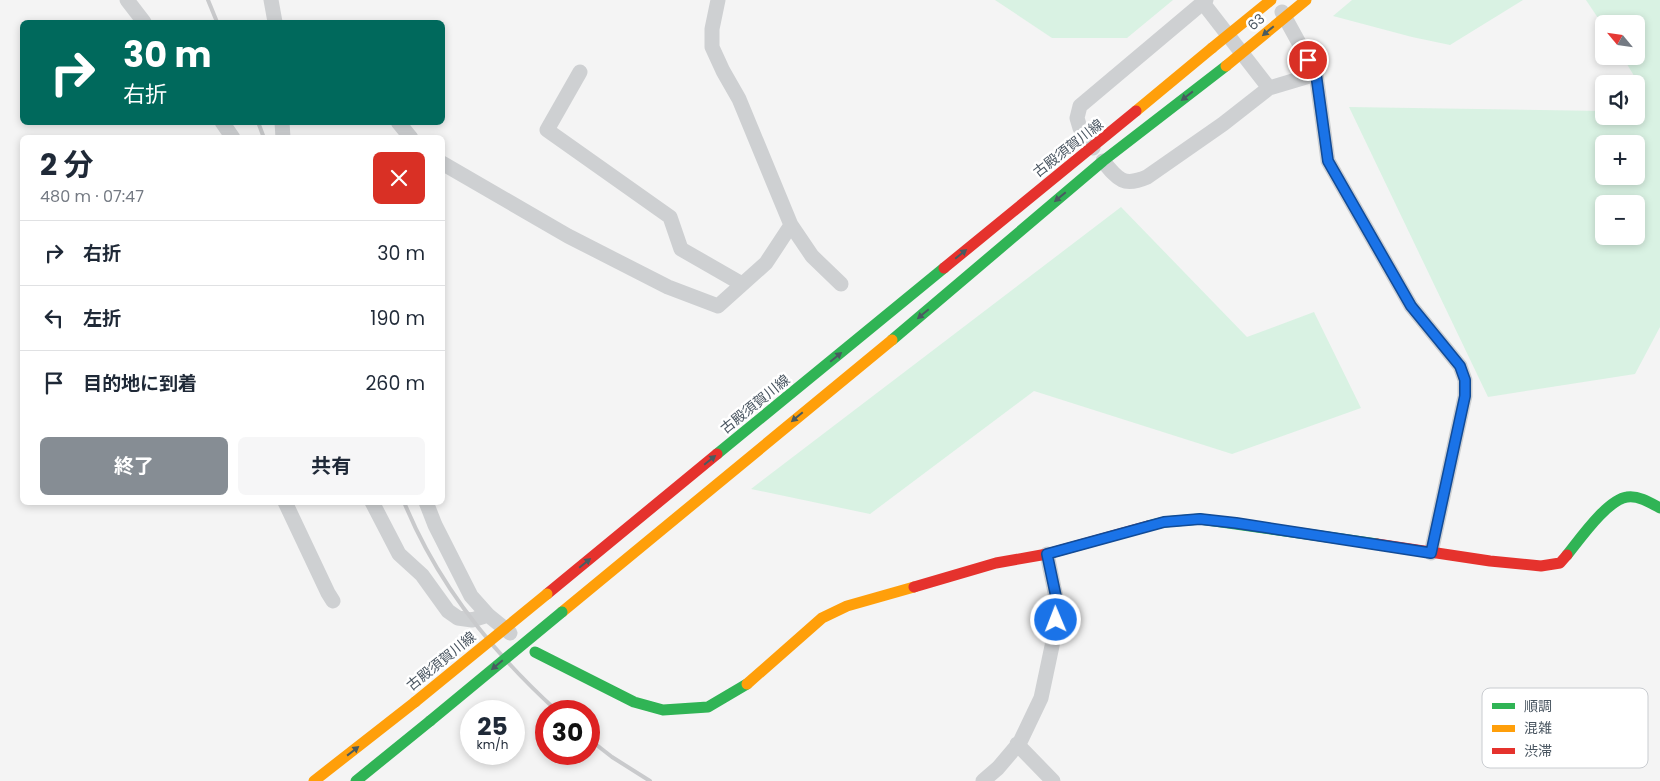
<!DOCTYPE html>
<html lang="ja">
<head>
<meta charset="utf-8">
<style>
	:root { --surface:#fff; --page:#f6f6f7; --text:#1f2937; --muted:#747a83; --line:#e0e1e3; --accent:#868d94 }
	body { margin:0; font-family:Poppins,"Noto Sans JP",sans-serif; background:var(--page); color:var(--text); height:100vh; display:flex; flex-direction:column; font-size:19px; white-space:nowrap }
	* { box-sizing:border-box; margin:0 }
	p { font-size:16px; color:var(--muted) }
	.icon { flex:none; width:28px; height:28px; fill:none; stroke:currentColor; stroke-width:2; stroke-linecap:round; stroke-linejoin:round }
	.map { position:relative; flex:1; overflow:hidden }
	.drawer { position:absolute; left:20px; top:135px; width:425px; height:370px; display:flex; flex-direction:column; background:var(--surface); border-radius:8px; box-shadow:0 2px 8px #0003 }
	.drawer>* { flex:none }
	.top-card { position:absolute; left:20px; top:20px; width:425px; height:105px; border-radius:8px; box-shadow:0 2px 8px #0003; background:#00695c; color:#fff; overflow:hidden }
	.needle { width:32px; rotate:299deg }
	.fabs { position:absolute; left:1595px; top:15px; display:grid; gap:10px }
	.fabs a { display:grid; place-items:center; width:50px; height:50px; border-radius:8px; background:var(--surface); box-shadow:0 2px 8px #0003; font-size:25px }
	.speed { position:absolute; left:460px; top:700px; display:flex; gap:10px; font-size:25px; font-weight:700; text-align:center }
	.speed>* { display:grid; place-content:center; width:65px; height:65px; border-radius:50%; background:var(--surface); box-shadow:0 2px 8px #0003; line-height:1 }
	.speed small { font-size:12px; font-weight:400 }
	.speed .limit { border:8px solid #d22; background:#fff; color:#111 }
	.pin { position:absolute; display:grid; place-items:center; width:42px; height:42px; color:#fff; margin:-21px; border:2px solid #fff; border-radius:50%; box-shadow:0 1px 5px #0007 }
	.me { position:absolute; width:55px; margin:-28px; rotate:359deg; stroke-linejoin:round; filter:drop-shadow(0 0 4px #0008) }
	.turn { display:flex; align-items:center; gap:18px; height:105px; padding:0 20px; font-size:22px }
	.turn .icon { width:65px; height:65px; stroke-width:2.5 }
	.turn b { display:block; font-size:35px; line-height:42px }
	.round { display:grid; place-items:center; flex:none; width:52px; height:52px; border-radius:8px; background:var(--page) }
	.summary { display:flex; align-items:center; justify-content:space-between; height:85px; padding:0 20px }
	h1 { font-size:30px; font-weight:700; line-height:38px }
	.cta { display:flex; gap:10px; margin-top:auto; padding:10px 20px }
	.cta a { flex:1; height:58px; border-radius:8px; background:var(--accent); color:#fff; font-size:20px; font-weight:700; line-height:58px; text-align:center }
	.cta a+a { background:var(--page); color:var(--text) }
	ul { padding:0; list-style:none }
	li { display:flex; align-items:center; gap:15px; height:65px; padding:0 20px; border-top:1px solid var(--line) }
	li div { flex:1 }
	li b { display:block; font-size:19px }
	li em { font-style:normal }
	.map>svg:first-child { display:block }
	.green { fill:#d9f2e3; fill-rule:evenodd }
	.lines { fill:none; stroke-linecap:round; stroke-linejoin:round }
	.street { stroke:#ced0d2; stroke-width:15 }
	.fast { stroke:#30b455; stroke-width:11 }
	.slow { stroke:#ff9f0a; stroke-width:11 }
	.jam { stroke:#e5322d; stroke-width:11 }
	.rail { stroke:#c9cacc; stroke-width:4 }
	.fast-bridge { stroke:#30b455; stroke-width:11 }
	.slow-bridge { stroke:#ff9f0a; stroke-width:11 }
	.oneway { fill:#495b60 }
	.route-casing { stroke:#114b97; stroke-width:12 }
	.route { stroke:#1a73e8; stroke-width:9 }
	.labels { text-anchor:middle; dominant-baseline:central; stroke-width:5; stroke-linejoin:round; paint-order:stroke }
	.street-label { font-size:14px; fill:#4a5661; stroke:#fff }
	.key { fill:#fff; stroke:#c9ccd0; stroke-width:1 }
	.key-label { font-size:14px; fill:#4a5661 }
</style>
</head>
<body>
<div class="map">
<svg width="1660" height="781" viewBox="0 0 1660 781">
	<rect width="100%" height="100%" fill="#f4f4f4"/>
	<path class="green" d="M 995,0 L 1173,0 L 1127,38 L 1052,38 Z
		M 1352,0 L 1523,0 L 1450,45 L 1412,37 L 1333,16 Z
		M 1586,0 L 1660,0 L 1660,327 L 1635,374 L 1488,397 L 1349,107 L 1604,111 L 1604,116 L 1636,116 L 1636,79 L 1622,56 L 1636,56 L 1636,24 L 1604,24 L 1604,27 ZM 1604,144 L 1636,144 L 1636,176 L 1604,176 ZM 1604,204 L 1636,204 L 1636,236 L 1604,236 Z
		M 1121,207 L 1247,337 L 1314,312 L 1361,408 L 1232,454 L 1034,391 L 870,514 L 751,489 Z"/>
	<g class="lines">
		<path class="street" d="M 127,0 L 144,22
			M 271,0 L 275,22
			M 718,0 L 712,29 L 712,47 L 723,71 L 739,99 L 791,225 L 812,256 L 841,284
			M 1203,3 L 1269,88
			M 1282,12 L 1316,74 L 1328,161 L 1411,306 L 1460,366 L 1465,380 L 1465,396 L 1431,553
			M 580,72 L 547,130 L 670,217 L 681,249 L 742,284
			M 222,122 L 233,138
			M 282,122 L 283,138
			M 398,122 L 411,138
			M 1093,148 L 1080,128 L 1077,118 L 1080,106 L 1206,0
			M 1103,161 C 1118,180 1124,187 1147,177 L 1223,124 L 1269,88 L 1316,74
			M 442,163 L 568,236 L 668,287 L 718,306 L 766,263 L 791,225
			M 285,502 L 328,593 L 333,601
			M 372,502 L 399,554 L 422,575 L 448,611 L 458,618 L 472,620 L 488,615
			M 426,502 L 435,525 L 471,596 L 488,615 L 510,633
			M 1017,744 L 1053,781
			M 983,781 L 998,768 L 1020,742 L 1041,698 L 1052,646 L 1058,607 L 1047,554"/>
		<path class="fast" d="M 892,340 L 1103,161 L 1226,66
			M 717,454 L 944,268
			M 1148,526 L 1164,522 L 1200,519 L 1377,544
			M 1567,555 C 1580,539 1607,500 1627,497 C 1638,495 1651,503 1660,508
			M 535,652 L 634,702 L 663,710 L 708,707 L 747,684
			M 356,781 L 430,721"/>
		<path class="slow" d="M 1136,111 L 1212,48
			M 562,612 L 892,340
			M 747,684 L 822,618 L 847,606 L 914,587
			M 314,781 L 415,702"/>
		<path class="jam" d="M 944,268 L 1136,111
			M 1377,544 L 1490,561 L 1541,566 L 1560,563 L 1567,555
			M 914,587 L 996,563 L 1047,554 L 1148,526
			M 547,594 L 717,454"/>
		<path class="rail" d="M 208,0 L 217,22
			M 258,122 L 264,138
			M 404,502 C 437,583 493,653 557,711
			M 589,739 L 612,757 L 650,781"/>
		<path class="fast-bridge" d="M 430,721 L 562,612"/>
		<path class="slow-bridge" d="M 1212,48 L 1271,0
			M 1226,66 L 1306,0
			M 415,702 L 547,594"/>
	</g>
	<defs><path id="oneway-solid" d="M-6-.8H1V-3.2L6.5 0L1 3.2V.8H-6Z" transform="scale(1.25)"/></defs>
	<g class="oneway">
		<use href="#oneway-solid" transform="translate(1268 31) rotate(140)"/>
		<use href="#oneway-solid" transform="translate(1187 96) rotate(142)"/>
		<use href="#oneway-solid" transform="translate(1060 197) rotate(140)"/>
		<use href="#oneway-solid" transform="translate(961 254) rotate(-39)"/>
		<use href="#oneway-solid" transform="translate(923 314) rotate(140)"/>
		<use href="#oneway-solid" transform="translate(836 357) rotate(-39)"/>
		<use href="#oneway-solid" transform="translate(797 417) rotate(140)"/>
		<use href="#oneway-solid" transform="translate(710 460) rotate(-39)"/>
		<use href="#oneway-solid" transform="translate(585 563) rotate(-39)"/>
		<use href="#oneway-solid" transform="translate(497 665) rotate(140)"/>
		<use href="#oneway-solid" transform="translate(353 751) rotate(-38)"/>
	</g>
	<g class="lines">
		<defs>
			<path id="route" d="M 1056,620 L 1058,606 L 1047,554 L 1164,522 L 1200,519 L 1236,523 L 1431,553 L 1465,396 L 1465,380 L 1460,366 L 1411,306 L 1328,161 L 1316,74 L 1308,60"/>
		</defs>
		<use href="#route" class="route-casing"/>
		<use href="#route" class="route"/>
	</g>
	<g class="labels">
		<g class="street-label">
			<text transform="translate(1256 22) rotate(-40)">63</text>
			<text transform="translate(1068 148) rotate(-38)">古殿須賀川線</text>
			<text transform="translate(755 404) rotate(-39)">古殿須賀川線</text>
			<text transform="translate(441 661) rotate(-39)">古殿須賀川線</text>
		</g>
	</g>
	<rect x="1482" y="688" width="166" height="80" rx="8" class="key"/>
	<rect x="1492" y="703" width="23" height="6" fill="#30b455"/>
	<rect x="1492" y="725" width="23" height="7" fill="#ff9f0a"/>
	<rect x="1492" y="748" width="23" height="6" fill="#e5322d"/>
	<g class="key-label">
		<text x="1524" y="711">順調</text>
		<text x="1524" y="733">混雑</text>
		<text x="1524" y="756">渋滞</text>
	</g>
</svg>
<div class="fabs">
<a><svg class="needle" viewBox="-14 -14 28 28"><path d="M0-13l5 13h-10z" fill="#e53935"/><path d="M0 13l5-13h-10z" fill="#747a83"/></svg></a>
<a><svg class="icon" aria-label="sound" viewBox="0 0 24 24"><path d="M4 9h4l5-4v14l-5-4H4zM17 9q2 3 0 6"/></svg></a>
<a>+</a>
<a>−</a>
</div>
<div class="speed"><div>25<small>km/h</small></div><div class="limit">30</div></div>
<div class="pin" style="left:1308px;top:60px;background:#d93025"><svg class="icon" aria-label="arrive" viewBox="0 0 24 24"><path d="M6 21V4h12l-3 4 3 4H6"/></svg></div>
<svg class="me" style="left:1056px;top:620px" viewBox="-20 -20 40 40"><circle r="17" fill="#1a73e8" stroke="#fff" stroke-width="3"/><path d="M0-11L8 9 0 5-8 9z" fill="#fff"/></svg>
<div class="top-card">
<div class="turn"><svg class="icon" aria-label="right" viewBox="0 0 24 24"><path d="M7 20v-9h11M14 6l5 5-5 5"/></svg><div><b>30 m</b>右折</div></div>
</div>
<section class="drawer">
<div class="summary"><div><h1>2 分</h1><p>480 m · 07:47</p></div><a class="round" style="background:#d93025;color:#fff"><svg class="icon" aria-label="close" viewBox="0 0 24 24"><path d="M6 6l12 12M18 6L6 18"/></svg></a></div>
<ul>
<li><svg class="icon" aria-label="right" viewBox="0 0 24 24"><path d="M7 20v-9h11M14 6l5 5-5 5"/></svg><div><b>右折</b></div><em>30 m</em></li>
<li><svg class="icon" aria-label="left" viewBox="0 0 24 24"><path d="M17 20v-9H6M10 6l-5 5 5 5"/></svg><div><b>左折</b></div><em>190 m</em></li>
<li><svg class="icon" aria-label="arrive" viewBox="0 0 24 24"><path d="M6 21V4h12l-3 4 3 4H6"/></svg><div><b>目的地に到着</b></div><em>260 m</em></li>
</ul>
<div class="cta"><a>終了</a><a>共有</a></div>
</section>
</div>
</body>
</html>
